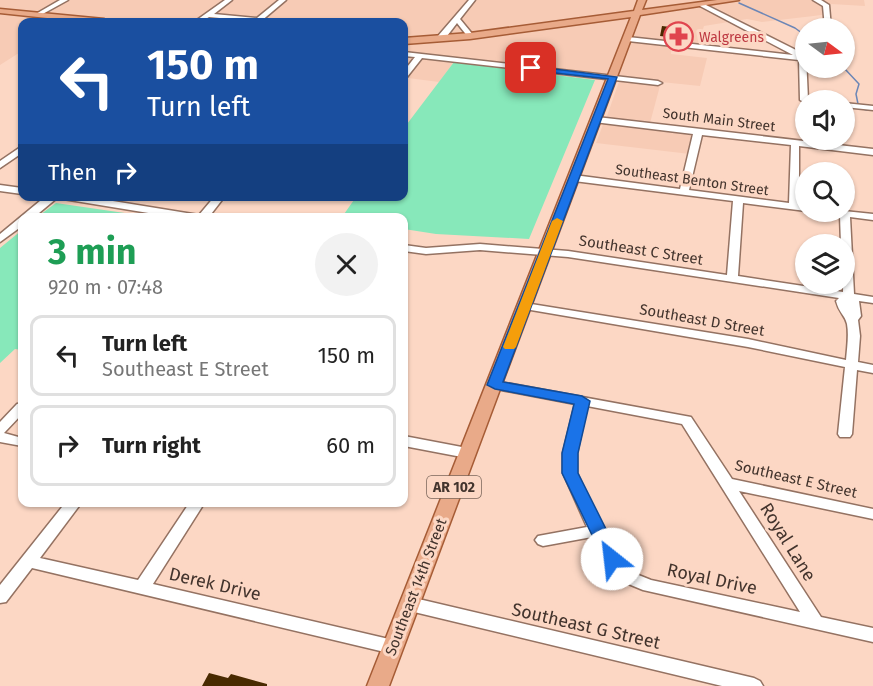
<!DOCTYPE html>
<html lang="en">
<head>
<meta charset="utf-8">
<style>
	:root { --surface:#fff; --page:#f2f2f2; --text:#222; --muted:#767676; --line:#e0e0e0 }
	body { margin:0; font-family:"Fira Sans",sans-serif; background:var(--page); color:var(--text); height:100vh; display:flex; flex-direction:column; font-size:22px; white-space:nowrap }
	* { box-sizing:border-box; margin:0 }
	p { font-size:20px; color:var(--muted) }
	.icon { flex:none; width:33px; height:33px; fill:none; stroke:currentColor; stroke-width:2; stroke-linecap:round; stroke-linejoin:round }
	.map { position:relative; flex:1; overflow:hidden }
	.panel { position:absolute; left:18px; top:213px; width:390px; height:294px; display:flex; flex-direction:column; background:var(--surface); border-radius:12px; box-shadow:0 2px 4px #0004 }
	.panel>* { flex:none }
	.guide { position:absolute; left:18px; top:18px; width:390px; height:183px; border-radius:12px; box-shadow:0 2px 4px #0004; background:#1a4fa0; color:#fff; overflow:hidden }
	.needle { width:39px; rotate:105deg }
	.tools { position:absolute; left:795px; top:18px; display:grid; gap:12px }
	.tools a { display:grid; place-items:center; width:60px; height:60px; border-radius:50%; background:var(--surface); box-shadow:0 2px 4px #0004; font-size:30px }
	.pin { position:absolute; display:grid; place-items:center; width:51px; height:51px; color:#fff; margin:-26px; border-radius:12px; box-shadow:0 3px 9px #0006 }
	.me { position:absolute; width:66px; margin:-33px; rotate:331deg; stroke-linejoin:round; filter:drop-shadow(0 0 4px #0008) }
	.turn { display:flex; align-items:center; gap:21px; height:126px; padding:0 30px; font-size:27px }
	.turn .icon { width:78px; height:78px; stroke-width:2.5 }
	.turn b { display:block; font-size:42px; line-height:51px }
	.then { display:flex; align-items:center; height:57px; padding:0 30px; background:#0003; gap:12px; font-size:22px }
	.round { display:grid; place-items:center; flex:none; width:63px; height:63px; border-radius:32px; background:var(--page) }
	.summary { display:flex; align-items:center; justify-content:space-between; height:102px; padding:0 30px }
	h1 { font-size:36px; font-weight:700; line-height:45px; color:#1e9e55 }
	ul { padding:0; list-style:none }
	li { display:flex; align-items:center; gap:18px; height:81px; margin:0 12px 9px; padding:0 18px; border:3px solid var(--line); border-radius:12px }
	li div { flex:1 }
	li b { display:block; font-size:22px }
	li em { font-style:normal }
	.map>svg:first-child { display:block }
	.built { fill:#f7cbb5 }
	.green { fill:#87e8ba }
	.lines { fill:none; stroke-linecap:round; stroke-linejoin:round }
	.stream { stroke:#6c86b6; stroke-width:1.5 }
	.building { fill:#492a01 }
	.minor-casing { stroke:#947262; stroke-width:3 }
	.major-casing { stroke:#a65c36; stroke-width:3 }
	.minor { fill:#fff; fill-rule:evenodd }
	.major { fill:#e9aa89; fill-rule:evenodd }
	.route { fill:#1a73e8; stroke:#114b97; stroke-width:1.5 }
	.slow { fill:#f59e0b }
	.labels { text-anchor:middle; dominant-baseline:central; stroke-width:6; stroke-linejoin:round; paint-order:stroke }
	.far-health-label { font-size:14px; fill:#be3a42; stroke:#fcd7c4; text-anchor:start }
	.far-street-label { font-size:14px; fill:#43342d; stroke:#fcd7c4 }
	.shield { fill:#fcd7c4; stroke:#7a655a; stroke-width:1.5 }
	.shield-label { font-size:14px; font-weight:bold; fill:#43342d }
	.street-label { font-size:15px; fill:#43342d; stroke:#fcd7c4 }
	.near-street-label { font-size:18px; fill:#43342d; stroke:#fcd7c4 }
</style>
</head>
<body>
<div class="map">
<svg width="873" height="686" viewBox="0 0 873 686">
	<rect width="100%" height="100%" fill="#fcd7c4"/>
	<path class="built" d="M 0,0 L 864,0 L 865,6 L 831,4 L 822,5 L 822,15 L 762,22 L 747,19 L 704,26 L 698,45 L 672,42 L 671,54 L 707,58 L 700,86 L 661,82 L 650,123 L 606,119 L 621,76 L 457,58 L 439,82 L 408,78 L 404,76 L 404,22 L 22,22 L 22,51 L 0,65 Z
		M 604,122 L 695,133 L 690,154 L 596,143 Z"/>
	<path class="green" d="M 454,62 L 595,80 L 529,239 L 436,234 L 404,229 L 404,218 L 342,217 L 356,197 L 404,196 L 404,128 Z
		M 56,203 L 152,217 L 37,217 Z
		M 22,230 L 22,350 L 15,349 L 0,363 L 0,248 Z"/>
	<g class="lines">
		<path class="stream" d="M 739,3 L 795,28 L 806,36
			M 844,68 L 859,84 L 856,94 L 858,104
			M 859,108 L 867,110"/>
	</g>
	<path class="building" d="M 662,26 L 688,29 L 686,39 L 660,36 Z
		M 209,673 L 228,678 L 231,674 L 267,684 L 267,686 L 202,686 Z"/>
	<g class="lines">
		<defs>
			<path id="minor" d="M 60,0 L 68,0 L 39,16 L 34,15 Z
				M 225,0 L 232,0 L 214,14 L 257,18 L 279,0 L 286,0 L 260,22 L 209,17 L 201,22 L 194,22 Z
				M 469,0 L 475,0 L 460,19 L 474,36 L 472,37 L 468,37 L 457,23 L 444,40 L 438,40 L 438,36 Z
				M 813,0 L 821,0 L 829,5 L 831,28 L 825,28 L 823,6 Z
				M 702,3 L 800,52 L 800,55 L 806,55 L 808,100 L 804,102 L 800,100 L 799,60 L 628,41 L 624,39 L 628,37 L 793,55 L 700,6 L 699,5 Z
				M 404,52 L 658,81 L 662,83 L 658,85 L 422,58 L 407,77 L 404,77 L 404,71 L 415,57 L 404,56 Z
				M 844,103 L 873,106 L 873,110 L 844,107 Z
				M 597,117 L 873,149 L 873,155 L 799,146 L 799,204 L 806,205 L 806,211 L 743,203 L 738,276 L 843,292 L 844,244 L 841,244 L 840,216 L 826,214 L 824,212 L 844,211 L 873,214 L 873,220 L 850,217 L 854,294 L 873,297 L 873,303 L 859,301 L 861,316 L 858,320 L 860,336 L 858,362 L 873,365 L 873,373 L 857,370 L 852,434 L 850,437 L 840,437 L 838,434 L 845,367 L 748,347 L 525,309 L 519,306 L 525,303 L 748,339 L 846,360 C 847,348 849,335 847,324 C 845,315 839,313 836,301 L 839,298 L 568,257 L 480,250 L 426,254 L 404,251 L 404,245 L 426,248 L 480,244 L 568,251 L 727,275 L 733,201 L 574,181 L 569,178 L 574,175 L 680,189 L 693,134 L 594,122 L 594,118 ZM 702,135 L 791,145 L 789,203 L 689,190 Z
				M 22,146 L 22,153 L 0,168 L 0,161 Z
				M 0,185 L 22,188 L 22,194 L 0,191 Z
				M 46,196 L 82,196 L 199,215 L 215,196 L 225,196 L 208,218 L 179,218 L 57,198 L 33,218 L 22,218 L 22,226 L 0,242 L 0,234 Z
				M 495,381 L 691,417 L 732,479 L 873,509 L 873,519 L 739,491 L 821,617 L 873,628 L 873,642 L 643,590 L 614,578 L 592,537 L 543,546 L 538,544 L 535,540 L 538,536 L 587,527 L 563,473 L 563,453 L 575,404 L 491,388 L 489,385 ZM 587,406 L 682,424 L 800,612 L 651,580 L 626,570 L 603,530 L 577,473 L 577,453 Z
				M 22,403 L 22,414 L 4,433 L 22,438 L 22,446 L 0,442 L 0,422 L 17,404 Z
				M 404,436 L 467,448 L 472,450 L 474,453 L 472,456 L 467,458 L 404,446 Z
				M 66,502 L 82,502 L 40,558 L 138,580 L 190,502 L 205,502 L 153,584 L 393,640 L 399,642 L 401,647 L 399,652 L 393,654 L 32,568 L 6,602 L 0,603 L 0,585 Z
				M 410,597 L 754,678 L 760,681 L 763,686 L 722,686 L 410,611 L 404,609 L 402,604 L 404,599 Z"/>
			<path id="major" d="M 638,0 L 646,0 L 642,10 L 717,0 L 739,0 L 640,15 L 389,686 L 367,686 L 631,17 L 470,39 L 404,44 L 404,38 L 470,33 L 634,11 Z
				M 0,9 L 104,19 L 108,22 L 85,22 L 0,13 Z"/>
		</defs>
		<use href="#minor" class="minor-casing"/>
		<use href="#major" class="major-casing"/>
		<use href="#minor" class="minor"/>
		<use href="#major" class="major"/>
	</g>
	<path class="route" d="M 531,66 L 617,77 L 503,382 L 582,396 L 590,401 L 578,453 L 578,473 L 621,559 L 618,564 L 606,564 L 562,473 L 562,453 L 574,404 L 495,389 L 487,385 L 608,79 L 528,70 Z"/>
	<path class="slow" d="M 557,218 L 563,221 L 516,347 L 514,349 L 505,349 L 503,347 L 552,221 Z"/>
	<defs>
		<symbol id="pharmacy-ring" viewBox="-11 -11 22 22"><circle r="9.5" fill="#fcd7c4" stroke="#e0444e" stroke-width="1.5"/><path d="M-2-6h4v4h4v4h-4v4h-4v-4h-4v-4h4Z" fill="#e0444e"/></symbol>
	</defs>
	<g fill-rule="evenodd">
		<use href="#pharmacy-ring" x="662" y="20" width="33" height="33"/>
	</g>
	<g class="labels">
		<g class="far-health-label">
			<text x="699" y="37">Walgreens</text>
		</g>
		<g class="far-street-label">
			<text transform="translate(719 120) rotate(7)">South Main Street</text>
			<text transform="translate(692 180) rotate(8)">Southeast Benton Street</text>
		</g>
		<rect class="shield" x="427" y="476" width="54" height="22" rx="4.5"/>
		<g class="shield-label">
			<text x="454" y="487">AR 102</text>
		</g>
		<g class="street-label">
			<text transform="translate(641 250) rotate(9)">Southeast C Street</text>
			<text transform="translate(702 320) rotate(10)">Southeast D Street</text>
			<text transform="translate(796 479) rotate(13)">Southeast E Street</text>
			<text transform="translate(416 587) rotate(-69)">Southeast 14th Street</text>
		</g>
		<g class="near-street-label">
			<text transform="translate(788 542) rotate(58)">Royal Lane</text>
			<text transform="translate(712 579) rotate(12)">Royal Drive</text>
			<text transform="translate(215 584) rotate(13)">Derek Drive</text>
			<text transform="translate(586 626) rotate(13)">Southeast G Street</text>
		</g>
	</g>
</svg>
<div class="tools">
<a><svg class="needle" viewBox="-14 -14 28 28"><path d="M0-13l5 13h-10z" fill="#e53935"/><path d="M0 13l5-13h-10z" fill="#767676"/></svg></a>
<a><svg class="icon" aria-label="sound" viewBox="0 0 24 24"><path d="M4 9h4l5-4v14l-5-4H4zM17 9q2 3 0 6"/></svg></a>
<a><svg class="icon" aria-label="search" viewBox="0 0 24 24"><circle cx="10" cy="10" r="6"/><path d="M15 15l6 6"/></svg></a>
<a><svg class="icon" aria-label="layers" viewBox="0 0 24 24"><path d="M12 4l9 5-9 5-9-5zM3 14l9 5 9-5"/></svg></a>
</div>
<div class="pin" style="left:531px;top:68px;background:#d93025"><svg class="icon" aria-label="arrive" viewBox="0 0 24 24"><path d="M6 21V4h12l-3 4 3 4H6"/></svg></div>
<svg class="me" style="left:612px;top:559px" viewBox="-20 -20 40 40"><circle r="19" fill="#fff"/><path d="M0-13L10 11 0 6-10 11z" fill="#1a73e8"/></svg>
<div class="guide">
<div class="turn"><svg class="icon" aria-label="left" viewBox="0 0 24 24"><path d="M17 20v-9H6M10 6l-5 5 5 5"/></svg><div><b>150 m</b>Turn left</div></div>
<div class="then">Then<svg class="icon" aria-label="right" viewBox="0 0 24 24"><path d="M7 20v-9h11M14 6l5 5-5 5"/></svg></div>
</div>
<section class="panel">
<div class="summary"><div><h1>3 min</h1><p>920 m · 07:48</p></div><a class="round"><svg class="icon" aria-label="close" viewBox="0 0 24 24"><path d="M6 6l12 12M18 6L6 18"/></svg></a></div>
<ul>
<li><svg class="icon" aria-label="left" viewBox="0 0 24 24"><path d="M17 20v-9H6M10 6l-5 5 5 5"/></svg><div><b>Turn left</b><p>Southeast E Street</p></div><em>150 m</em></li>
<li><svg class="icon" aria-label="right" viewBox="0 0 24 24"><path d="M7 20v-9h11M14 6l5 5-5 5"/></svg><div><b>Turn right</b></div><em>60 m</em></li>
</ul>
</section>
</div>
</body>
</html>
